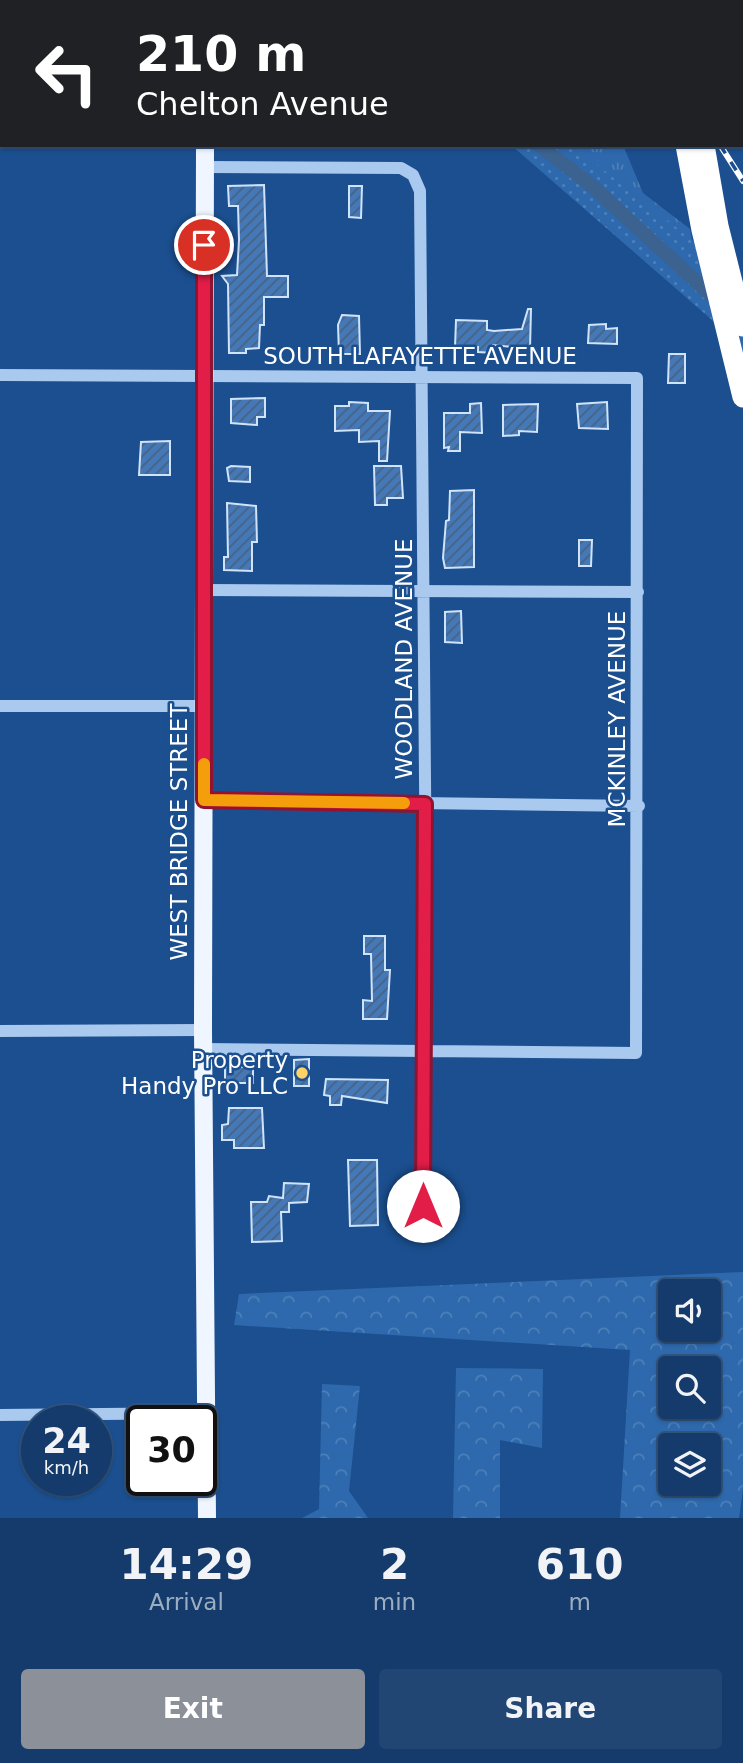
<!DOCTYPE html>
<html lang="en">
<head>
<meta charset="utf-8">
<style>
	:root { --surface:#143b6b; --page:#214673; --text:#f1f3f6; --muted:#9dadc1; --line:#33557e; --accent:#8c9099 }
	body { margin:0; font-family:"DejaVu Sans",sans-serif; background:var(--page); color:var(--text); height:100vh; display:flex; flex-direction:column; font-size:26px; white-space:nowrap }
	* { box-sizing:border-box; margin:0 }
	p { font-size:23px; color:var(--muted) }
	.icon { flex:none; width:38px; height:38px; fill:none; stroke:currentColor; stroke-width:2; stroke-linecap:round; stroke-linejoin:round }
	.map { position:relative; height:1518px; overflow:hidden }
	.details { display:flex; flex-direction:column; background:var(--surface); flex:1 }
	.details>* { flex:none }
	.banner { position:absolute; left:0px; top:0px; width:744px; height:147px; box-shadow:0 2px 5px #0004,0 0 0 2px var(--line); background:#202124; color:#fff; overflow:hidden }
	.tools { position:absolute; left:658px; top:1279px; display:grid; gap:14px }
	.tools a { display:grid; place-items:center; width:63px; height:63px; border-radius:7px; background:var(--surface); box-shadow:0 2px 5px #0004,0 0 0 2px var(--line); font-size:35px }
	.speed { position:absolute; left:21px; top:1405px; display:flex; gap:14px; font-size:35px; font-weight:700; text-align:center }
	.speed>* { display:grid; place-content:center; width:91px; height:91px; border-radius:50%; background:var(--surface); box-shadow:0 2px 5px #0004,0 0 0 2px var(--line); line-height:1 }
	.speed small { font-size:18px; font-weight:400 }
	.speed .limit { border:4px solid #111; border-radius:10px; background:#fff; color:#111 }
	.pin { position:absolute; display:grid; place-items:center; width:60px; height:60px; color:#fff; margin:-30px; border:4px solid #fff; border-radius:50%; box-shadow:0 2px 7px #0007 }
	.me { position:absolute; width:77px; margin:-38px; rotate:0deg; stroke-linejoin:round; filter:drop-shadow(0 0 5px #0008) }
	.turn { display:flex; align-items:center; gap:24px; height:147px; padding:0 21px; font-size:32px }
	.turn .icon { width:91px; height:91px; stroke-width:2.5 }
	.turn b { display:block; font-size:49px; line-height:60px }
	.eta { display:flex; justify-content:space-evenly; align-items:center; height:119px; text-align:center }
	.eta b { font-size:42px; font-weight:800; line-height:49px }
	.primary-button { display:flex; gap:14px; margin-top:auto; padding:14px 21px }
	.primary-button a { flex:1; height:80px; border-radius:7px; background:var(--accent); color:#fff; font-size:28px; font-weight:800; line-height:80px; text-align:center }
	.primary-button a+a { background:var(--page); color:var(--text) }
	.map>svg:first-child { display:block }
	.grass { fill:url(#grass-tufts) }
	.forest { fill:url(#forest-crowns); fill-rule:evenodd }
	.park { fill:url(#park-dots) }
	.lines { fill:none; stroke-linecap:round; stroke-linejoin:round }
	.canal { stroke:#3c6290; stroke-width:14 }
	.building { fill:url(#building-hatch); stroke:#cfe3fa; stroke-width:2 }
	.minor { stroke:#a9c9ee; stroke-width:12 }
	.major { stroke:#f0f6ff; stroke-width:18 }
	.highway { stroke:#fff; stroke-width:21 }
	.rail-casing { stroke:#fff; stroke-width:6 }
	.rail { stroke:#1b4f8f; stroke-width:3.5; stroke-dasharray:10; stroke-linecap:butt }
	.route-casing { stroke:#92132f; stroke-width:18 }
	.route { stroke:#e11d48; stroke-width:12 }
	.slow { stroke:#f59e0b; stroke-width:12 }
	.poi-dot { fill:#ffd166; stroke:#1b4f8f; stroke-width:2.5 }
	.labels { text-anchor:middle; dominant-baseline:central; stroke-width:5; stroke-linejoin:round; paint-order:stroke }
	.street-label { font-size:23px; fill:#fff; stroke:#1b4f8f }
	.poi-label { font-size:23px; fill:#fff; stroke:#1b4f8f; text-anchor:end }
</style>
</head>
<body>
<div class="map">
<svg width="743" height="1518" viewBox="0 0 743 1518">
	<defs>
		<pattern id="grass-tufts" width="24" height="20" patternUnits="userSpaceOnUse" patternTransform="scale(1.75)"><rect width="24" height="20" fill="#2e69ad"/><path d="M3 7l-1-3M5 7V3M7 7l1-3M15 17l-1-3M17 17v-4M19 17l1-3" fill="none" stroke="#4d80b9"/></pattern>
		<pattern id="forest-crowns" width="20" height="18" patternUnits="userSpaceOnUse" patternTransform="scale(1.75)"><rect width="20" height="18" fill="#2e69ad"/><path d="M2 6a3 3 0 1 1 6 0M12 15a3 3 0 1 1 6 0" fill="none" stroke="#4d80b9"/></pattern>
		<pattern id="park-dots" width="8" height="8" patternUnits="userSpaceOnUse" patternTransform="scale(1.75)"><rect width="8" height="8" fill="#2e69ad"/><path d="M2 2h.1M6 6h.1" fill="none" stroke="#4d80b9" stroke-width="1.8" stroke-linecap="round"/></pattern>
		<pattern id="building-hatch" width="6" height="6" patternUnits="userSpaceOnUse" patternTransform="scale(1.75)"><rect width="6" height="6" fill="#4478b7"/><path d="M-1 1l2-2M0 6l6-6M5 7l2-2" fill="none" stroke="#486282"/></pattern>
	</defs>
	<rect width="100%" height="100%" fill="#1b4f8f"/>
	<path class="grass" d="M 547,145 L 623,145 L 643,193 L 690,229 L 693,246 Z"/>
	<path class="forest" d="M 743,1272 L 743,1489 L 739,1518 L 620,1518 L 630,1350 L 234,1325 L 239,1294 ZM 670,1292 L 709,1292 L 709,1330 L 670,1330 ZM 670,1368 L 709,1368 L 709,1407 L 670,1407 ZM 670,1446 L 709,1446 L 709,1484 L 670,1484 Z
		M 456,1368 L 543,1369 L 542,1448 L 500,1440 L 500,1518 L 453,1518 Z
		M 322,1384 L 360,1386 L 349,1491 L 368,1518 L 302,1518 L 319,1509 Z"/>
	<path class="park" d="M 511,145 L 572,145 L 743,280 L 743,360 L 712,320 Z"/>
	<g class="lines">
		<path class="canal" d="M 351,0 L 353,2
			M 539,145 L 592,186 L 712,296"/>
	</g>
	<path class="building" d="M 264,185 L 267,276 L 288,276 L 288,297 L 264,297 L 264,325 L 260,325 L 259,348 L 246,349 L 246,353 L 229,353 L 228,284 L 222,276 L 237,275 L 239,240 L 238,206 L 229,206 L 228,186 Z
		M 349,186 L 362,186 L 361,218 L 349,217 Z
		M 528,309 L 531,309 L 530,349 L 493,345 L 493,353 L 478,352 L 478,347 L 455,348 L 456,320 L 487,321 L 487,330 L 494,331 L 522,329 Z
		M 342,315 L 359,316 L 360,354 L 339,354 L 338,325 Z
		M 606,324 L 606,329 L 617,328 L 617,344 L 588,343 L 589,325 Z
		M 669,354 L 685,354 L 685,383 L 668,383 Z
		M 265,398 L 265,417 L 257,417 L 257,425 L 231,423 L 231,399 Z
		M 349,402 L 368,403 L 368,411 L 390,411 L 387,461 L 379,461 L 379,441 L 359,442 L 359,430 L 335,431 L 335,406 L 349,406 Z
		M 607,402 L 608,429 L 579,428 L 577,404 Z
		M 481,403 L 482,433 L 460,432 L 460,451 L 448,451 L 449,447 L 444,448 L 444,413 L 470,413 L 470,404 Z
		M 538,404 L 537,432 L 519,431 L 519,435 L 503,436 L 503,405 Z
		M 170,441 L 170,475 L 139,475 L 141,442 Z
		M 231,466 L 250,467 L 250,482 L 229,481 L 227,468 Z
		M 374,466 L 401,466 L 403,498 L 387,498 L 387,505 L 375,505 Z
		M 474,490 L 474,567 L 445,568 L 443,558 L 446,521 L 449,520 L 450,491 Z
		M 227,503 L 256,506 L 257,542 L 252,542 L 252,571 L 224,570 L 224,557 L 228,557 Z
		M 579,540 L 592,540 L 591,566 L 579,566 Z
		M 461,611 L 462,643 L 445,642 L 445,612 Z
		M 364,936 L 385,936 L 385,970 L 390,970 L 387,1019 L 363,1019 L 363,1000 L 372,1001 L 371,954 L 364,954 Z
		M 309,1059 L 309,1086 L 294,1086 L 294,1060 Z
		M 225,1067 L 253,1067 L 253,1083 L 225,1083 Z
		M 326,1079 L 388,1080 L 387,1103 L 342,1096 L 341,1105 L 330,1105 L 330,1096 L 324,1095 Z
		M 229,1108 L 262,1108 L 264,1148 L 234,1148 L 234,1140 L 222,1140 L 222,1125 L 228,1124 Z
		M 348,1160 L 377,1160 L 378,1225 L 350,1226 Z
		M 284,1183 L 309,1184 L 307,1202 L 289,1203 L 289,1212 L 281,1212 L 282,1241 L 252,1242 L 251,1202 L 267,1202 L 269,1196 L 283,1198 Z"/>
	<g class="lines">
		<path class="minor" d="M 0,121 L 2,121
			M 205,167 L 401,168 L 413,175 L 420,191 L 426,896 L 423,1236
			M 0,375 L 637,378 L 636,1053 L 203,1049
			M 203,590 L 638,592
			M 0,706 L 204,706
			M 204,800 L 639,806
			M 0,1031 L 203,1030
			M 0,1415 L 205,1413"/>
		<path class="major" d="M 205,0 L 205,2
			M 205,145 L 203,1030 L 207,1518"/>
		<path class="highway" d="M 674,0 L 674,2
			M 692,0 L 692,2
			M 718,2 L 718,0
			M 686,145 L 702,230 L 743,397
			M 704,145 L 718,226 L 743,326"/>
		<defs>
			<path id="rail" d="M 628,0 L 629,2
				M 640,0 L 642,2
				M 742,97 L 743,98
				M 720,145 L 743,181"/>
		</defs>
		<use href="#rail" class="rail-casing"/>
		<use href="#rail" class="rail"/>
	</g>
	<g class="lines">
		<defs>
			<path id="route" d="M 204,245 L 204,800 L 425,804 L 423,1206"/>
		</defs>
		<use href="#route" class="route-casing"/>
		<use href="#route" class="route"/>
		<path class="slow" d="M 204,764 L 204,800 L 404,803"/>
	</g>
	<circle class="poi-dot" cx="302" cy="1073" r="7"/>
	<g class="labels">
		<g class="street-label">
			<text x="420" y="356">SOUTH LAFAYETTE AVENUE</text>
			<text transform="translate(404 659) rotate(-90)">WOODLAND AVENUE</text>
			<text transform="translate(617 719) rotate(-90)">MCKINLEY AVENUE</text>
			<text transform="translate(179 832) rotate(-90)">WEST BRIDGE STREET</text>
		</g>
		<g class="poi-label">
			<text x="288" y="1060">Property<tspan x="288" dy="26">Handy Pro LLC</tspan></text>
		</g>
	</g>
</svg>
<div class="tools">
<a><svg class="icon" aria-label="sound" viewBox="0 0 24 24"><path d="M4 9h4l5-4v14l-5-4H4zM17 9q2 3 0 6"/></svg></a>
<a><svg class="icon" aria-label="search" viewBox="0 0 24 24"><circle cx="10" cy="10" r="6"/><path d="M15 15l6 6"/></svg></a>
<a><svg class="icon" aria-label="layers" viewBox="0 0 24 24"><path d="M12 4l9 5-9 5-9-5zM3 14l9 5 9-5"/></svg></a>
</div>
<div class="speed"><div>24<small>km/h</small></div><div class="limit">30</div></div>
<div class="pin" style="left:204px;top:245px;background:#d93025"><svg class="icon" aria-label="arrive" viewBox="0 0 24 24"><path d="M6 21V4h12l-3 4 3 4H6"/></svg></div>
<svg class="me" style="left:423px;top:1206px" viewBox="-20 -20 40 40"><circle r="19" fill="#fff"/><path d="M0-13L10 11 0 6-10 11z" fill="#e11d48"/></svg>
<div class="banner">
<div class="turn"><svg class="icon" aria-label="left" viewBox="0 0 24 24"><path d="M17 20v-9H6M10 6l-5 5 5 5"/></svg><div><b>210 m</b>Chelton Avenue</div></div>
</div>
</div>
<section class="details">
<div class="eta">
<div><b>14:29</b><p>Arrival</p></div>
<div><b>2</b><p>min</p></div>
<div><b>610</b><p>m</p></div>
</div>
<div class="primary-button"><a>Exit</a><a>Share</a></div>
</section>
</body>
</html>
